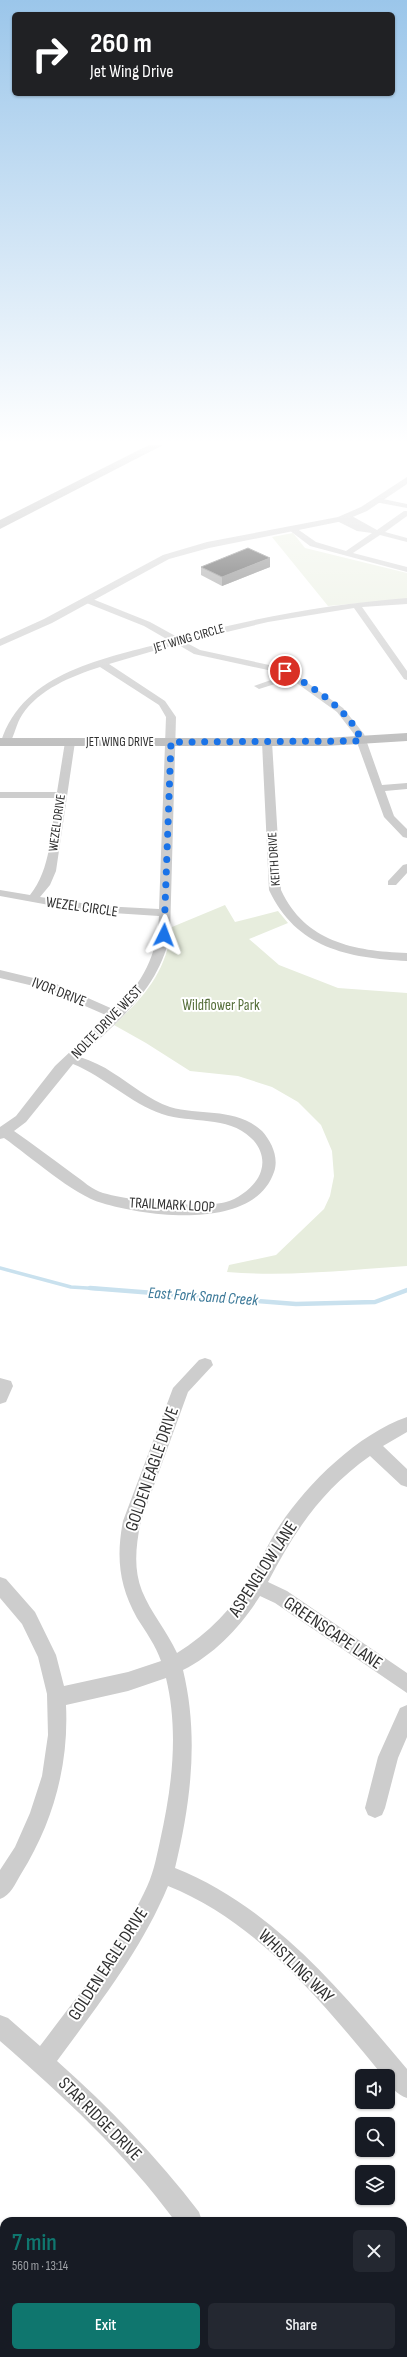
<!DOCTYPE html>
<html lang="en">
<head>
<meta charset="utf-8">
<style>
	:root { --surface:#171b24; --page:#242831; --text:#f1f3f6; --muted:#9ea1a6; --accent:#0f766e }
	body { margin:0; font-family:"Sofia Sans Condensed",sans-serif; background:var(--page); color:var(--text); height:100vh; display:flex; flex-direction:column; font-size:15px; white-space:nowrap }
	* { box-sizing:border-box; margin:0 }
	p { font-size:13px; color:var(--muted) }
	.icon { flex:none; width:22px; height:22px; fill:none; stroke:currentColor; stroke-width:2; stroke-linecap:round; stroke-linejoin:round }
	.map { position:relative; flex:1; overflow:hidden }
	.sheet { position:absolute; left:0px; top:2217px; width:407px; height:140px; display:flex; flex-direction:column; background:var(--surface); border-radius:12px 12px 0 0; box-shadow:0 1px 3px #0004 }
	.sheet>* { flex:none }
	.top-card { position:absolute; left:12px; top:12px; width:383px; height:84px; border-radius:6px; box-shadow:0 1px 3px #0004; background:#202124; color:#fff; overflow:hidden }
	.buttons { position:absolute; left:355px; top:2069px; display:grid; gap:8px }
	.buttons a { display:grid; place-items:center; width:40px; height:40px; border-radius:6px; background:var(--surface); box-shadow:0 1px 3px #0004; font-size:20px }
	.pin { position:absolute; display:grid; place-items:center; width:34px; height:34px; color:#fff; margin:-17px; border:2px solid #fff; border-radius:50%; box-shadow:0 1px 4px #0007 }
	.me { position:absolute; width:44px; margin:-22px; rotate:3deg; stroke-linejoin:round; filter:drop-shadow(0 0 3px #0008) }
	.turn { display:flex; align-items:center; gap:14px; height:84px; padding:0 12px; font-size:18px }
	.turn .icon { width:52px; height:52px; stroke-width:2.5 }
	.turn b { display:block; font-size:28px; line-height:34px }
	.round { display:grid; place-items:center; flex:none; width:42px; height:42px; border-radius:6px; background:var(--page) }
	.overview { display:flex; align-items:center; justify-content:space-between; height:68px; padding:0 12px }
	h1 { font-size:24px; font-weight:600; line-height:30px; color:var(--accent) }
	.action { display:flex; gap:8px; margin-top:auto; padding:8px 12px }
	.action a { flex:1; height:46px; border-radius:6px; background:var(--accent); color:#fff; font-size:16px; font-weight:600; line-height:46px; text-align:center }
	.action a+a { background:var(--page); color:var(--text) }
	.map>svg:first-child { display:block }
	.green { fill:#e7eddd }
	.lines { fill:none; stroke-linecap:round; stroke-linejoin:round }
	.stream-far1 { stroke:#c9e1ee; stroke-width:3.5 }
	.stream { stroke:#c9e1ee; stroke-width:4.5 }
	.minor { fill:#cdcdcd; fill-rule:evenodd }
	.tertiary { fill:#cdcdcd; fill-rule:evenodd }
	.secondary { fill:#bababa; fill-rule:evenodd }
	.trunk { fill:#a0a0a0; fill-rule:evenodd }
	.wall { fill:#8b8b8b }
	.shaded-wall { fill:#5d5d5d }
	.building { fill:#171717; stroke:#5d5d5d }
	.route { stroke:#1a73e8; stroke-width:7; stroke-dasharray:0 12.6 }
	.labels { text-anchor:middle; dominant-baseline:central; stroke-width:4; stroke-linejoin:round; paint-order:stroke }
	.far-street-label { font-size:13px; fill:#303030; stroke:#fff }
	.street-label { font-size:15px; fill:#303030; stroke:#fff }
	.park-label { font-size:15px; fill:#556e3a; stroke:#fff }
	.water-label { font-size:16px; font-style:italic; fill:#397797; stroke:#fff }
	.near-street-label { font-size:18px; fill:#303030; stroke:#fff }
</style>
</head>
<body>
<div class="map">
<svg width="407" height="2357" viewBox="0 0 407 2357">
	<rect width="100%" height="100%" fill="#fff"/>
	<path class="green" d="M 293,533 L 305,548 L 407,573 L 407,599 L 328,606 L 272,537 Z
		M 225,905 L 235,922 L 278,911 L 288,923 L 249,939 L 279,965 L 338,988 L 407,993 L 407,1266 C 347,1270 287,1277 227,1272 L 229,1265 L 276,1255 L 324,1209 L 330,1196 L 334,1176 L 332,1151 L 321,1125 L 298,1102 L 272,1087 L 238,1076 L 190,1071 L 146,1043 L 114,1025 C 146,995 166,972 172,927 Z"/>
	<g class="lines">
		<path class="stream-far1" d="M 0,1268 L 71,1287 L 103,1289"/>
		<path class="stream" d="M 90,1288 L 296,1304 L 375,1302 L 407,1290"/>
		<path class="minor" d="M 378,498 L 407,504 L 407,508 L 375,502 L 375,498 Z
			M 404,511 L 407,511 L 407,516 L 385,532 L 407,538 L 407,542 L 380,535 L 353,553 L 407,567 L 407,572 L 310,546 L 289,530 L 296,528 L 316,542 L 346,551 L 372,533 L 357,531 L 337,521 L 337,517 L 344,518 L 344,515 L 350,515 L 377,530 Z
			M 84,598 L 90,598 L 150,622 L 179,638 C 254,618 329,604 407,598 L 407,604 L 362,607 L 407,671 L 407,680 L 404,679 L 354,608 L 268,622 L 185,642 L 200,650 L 288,669 L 343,708 L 364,734 L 382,785 L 407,783 L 407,789 L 385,791 L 394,816 L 407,829 L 407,838 L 403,837 L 384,817 L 354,734 L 337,712 L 291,679 L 259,689 L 254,686 L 285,675 L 282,673 L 194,654 L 177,644 L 109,664 L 165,701 L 176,717 L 170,935 C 158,990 119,1020 80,1057 C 92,1061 103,1066 113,1073 C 131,1084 149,1100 170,1107 C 201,1116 236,1107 262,1131 C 272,1142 279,1158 274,1172 C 254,1231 148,1217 102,1203 C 73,1195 30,1156 4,1138 L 0,1139 L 0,1127 L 16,1116 L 55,1066 L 108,1016 L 46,989 L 0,978 L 0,970 L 54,983 L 115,1010 C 143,982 157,956 159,916 L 82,911 L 0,896 L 0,890 L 30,895 C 51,869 51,831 56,798 L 0,798 L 0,792 L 57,792 L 65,742 L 70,739 L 75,742 L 56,871 L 50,885 L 40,897 L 102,906 L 159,909 L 166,717 L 159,705 L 100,667 C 72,676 39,689 22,715 C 16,724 15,735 9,744 L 6,745 L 1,742 C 23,671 107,658 170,641 L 144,626 L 84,602 ZM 73,1064 C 105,1077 130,1103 162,1114 C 192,1124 227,1115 251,1138 C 260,1146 265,1159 261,1171 C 257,1185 240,1198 226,1202 C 197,1209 132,1201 103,1193 C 92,1190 82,1180 73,1174 C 53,1159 34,1145 14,1131 L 26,1122 Z
			M 267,739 L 272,742 L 281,890 C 305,942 354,951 407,953 L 407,961 C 348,958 296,948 269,890 L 262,742 Z
			M 407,864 L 407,873 L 396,885 L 388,885 L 388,881 L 403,865 Z
			M 205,1358 L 211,1360 L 213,1365 L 188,1392 L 141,1521 C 136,1544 133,1569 142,1591 C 151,1613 167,1631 177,1653 C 208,1634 234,1607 252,1576 C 262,1559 269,1541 280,1525 C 308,1483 358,1434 407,1417 L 407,1432 L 383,1446 L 407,1469 L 407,1487 L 401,1485 L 370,1456 C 322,1490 295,1530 268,1582 L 287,1591 L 407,1673 L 407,1693 L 275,1603 L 260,1596 C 241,1626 215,1654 183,1670 C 199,1736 191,1802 175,1868 C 273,1907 341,1991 407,2069 L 407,2098 C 398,2095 388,2087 388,2076 L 383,2076 C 323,2003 258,1922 168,1886 C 141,1951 98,2005 57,2061 C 109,2107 157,2157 199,2212 L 202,2221 L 175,2221 C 125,2153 63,2096 0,2041 L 0,2015 L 8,2018 L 40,2046 C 77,1997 117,1948 144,1893 C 153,1876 156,1859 160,1841 C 172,1787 179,1732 166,1678 L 128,1691 L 66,1705 C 69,1765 53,1823 21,1874 C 15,1884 11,1895 0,1899 L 0,1870 L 15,1847 L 30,1813 L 42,1776 L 48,1735 L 47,1694 L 38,1657 L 22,1624 L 0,1598 L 0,1577 L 6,1579 L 35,1612 L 56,1655 L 64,1686 L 128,1672 L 161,1661 C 156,1646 146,1632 137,1618 C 119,1586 116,1557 123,1521 L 173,1388 L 199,1360 Z
			M 0,1378 L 11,1381 L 13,1386 L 6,1402 L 0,1404 Z
			M 407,1705 L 407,1737 L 398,1758 L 385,1808 L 382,1815 L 375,1818 L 368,1815 L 365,1808 L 378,1757 L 400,1708 Z
			M 407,2230 L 407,2259 L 403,2260 L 403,2231 Z
			M 271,2353 L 298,2353 L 300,2357 L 273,2357 Z
			M 315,2353 L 342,2353 L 340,2357 L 313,2357 Z"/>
		<path class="tertiary" d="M 407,477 L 407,484 L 367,511 L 343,521 L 209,548 L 169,559 L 52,623 L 0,646 L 0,639 L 44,619 L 163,555 L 207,542 L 338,517 L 361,507 Z"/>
		<path class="secondary" d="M 407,733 L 407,741 L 326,746 L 0,746 L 0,738 L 326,738 Z"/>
		<path class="trunk" d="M 149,445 L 163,445 L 0,529 L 0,520 Z"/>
	</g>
	<path class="wall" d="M 201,567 L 270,567 L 222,586 L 201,575 Z"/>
	<path class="shaded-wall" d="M 270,558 L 270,567 L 222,586 L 222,577 Z"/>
	<path class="building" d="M 248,548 L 270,558 L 222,577 L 201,567 Z"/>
	<linearGradient id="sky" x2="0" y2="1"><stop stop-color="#9bc6ea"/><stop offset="0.57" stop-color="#fff"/><stop offset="1" stop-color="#fff" stop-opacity="0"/></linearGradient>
	<rect width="407" height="775" fill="url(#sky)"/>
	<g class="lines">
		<path class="route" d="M 164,935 L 171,742 L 361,741 C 353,712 310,685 285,671"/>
	</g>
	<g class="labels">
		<g class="far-street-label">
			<text transform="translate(189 638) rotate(-16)">JET WING CIRCLE</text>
			<text x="120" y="742">JET WING DRIVE</text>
			<text transform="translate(57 823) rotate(-82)">WEZEL DRIVE</text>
			<text transform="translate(274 859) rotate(-94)">KEITH DRIVE</text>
		</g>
		<g class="street-label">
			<text transform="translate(82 907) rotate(8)">WEZEL CIRCLE</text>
			<text transform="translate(59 992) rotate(21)">IVOR DRIVE</text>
			<text transform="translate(107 1022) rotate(-46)">NOLTE DRIVE WEST</text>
			<text transform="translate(172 1205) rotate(3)">TRAILMARK LOOP</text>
		</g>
		<g class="park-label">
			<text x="221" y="1005">Wildflower Park</text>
		</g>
		<g class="water-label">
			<text transform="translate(203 1297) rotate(4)">East Fork Sand Creek</text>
		</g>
		<g class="near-street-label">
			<text transform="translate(152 1469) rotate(-71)">GOLDEN EAGLE DRIVE</text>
			<text transform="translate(263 1569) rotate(-57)">ASPENGLOW LANE</text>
			<text transform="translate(333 1633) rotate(34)">GREENSCAPE LANE</text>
			<text transform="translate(108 1964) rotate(-57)">GOLDEN EAGLE DRIVE</text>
			<text transform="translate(296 1966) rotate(44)">WHISTLING WAY</text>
			<text transform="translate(100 2119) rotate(45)">STAR RIDGE DRIVE</text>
		</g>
	</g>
</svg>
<div class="buttons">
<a><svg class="icon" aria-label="sound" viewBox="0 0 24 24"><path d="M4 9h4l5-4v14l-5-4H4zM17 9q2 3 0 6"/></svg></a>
<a><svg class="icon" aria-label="search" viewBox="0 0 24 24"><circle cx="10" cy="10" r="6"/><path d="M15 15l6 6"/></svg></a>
<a><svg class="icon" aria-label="layers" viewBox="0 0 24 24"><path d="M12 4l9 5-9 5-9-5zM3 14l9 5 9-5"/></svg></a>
</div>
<div class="pin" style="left:285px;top:671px;background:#d93025"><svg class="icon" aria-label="arrive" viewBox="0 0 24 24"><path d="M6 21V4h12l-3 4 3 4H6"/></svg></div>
<svg class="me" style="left:164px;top:935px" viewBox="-20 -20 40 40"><path d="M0-17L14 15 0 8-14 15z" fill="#1a73e8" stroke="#fff" stroke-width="4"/></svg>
<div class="top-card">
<div class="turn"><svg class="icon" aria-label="right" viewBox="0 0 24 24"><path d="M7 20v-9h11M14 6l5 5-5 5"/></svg><div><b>260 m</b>Jet Wing Drive</div></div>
</div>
<section class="sheet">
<div class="overview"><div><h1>7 min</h1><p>560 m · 13:14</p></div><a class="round"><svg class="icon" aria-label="close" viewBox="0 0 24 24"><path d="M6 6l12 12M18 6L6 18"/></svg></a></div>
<div class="action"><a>Exit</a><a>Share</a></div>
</section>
</div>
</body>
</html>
